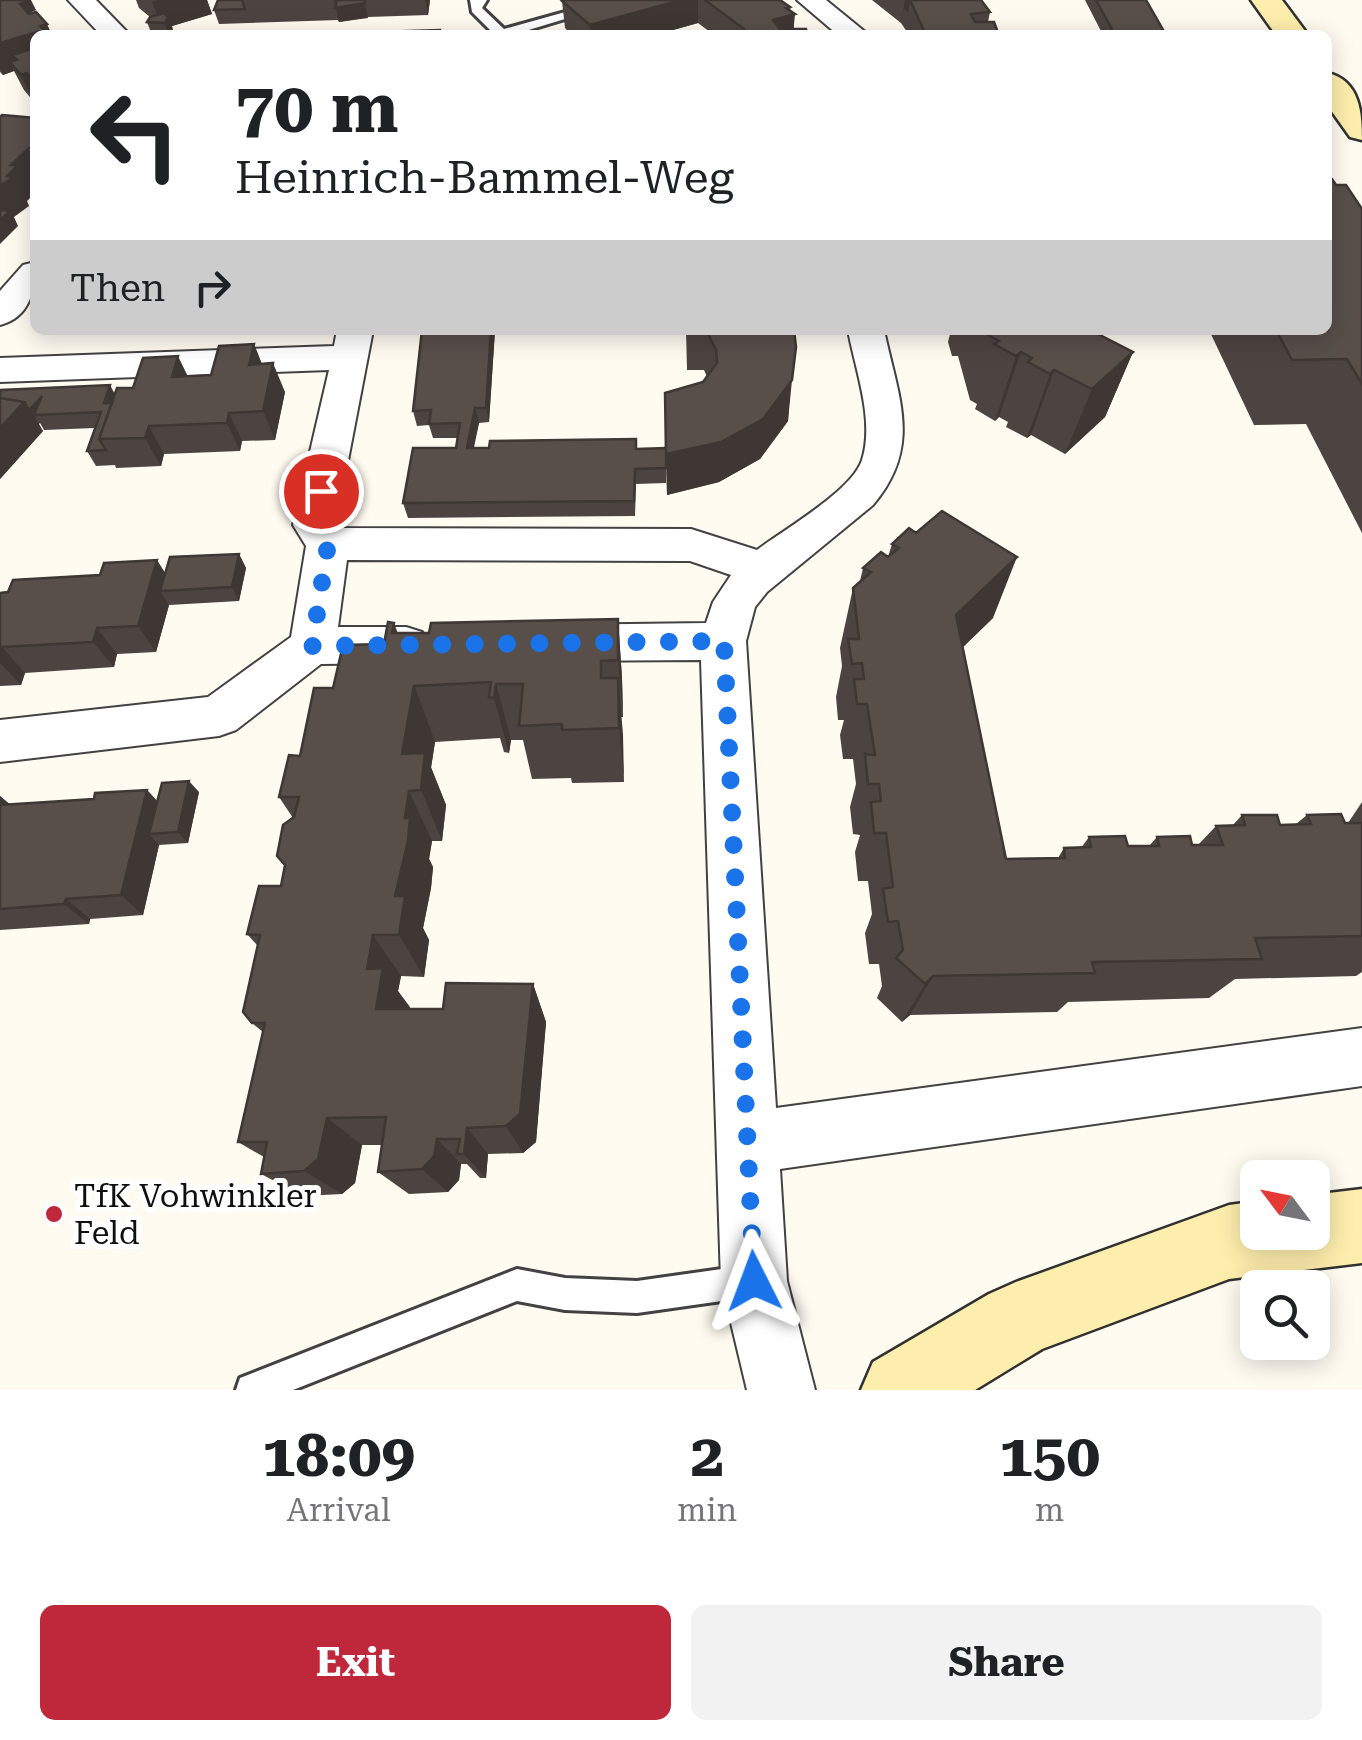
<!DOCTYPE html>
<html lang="en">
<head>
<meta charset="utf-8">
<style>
	:root { --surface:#fff; --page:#f2f2f2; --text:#202124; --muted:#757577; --accent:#bf273b }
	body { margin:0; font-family:"Roboto Serif",serif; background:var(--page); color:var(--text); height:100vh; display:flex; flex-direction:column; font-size:38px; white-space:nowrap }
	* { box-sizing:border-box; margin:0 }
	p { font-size:32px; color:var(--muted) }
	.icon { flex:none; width:55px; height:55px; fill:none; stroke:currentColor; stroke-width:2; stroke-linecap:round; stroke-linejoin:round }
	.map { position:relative; height:1390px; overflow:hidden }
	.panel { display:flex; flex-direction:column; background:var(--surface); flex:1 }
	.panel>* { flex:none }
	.top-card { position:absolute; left:30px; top:30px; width:1302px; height:305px; border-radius:15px; box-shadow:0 5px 25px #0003; background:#fff; color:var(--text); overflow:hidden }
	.needle { width:65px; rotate:302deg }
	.tools { position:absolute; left:1240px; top:1160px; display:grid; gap:20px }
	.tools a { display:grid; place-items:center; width:90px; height:90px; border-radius:15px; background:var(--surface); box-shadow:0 5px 25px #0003; font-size:50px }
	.pin { position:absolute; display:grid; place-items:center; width:85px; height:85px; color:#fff; margin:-42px; border:5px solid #fff; border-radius:50%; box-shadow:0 2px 10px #0007 }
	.me { position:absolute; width:110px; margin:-55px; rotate:357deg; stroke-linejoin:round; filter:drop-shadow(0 0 8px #0008) }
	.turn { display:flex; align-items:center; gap:35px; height:210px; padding:0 40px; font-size:45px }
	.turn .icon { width:130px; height:130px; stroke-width:2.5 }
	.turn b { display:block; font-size:70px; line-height:85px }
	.then { display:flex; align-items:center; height:95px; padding:0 40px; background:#0003; gap:20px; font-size:38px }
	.eta { display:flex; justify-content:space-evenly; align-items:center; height:170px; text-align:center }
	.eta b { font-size:60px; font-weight:700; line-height:70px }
	.primary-button { display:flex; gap:20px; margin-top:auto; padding:20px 40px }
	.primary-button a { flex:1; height:115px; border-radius:15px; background:var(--accent); color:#fff; font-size:40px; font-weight:700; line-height:115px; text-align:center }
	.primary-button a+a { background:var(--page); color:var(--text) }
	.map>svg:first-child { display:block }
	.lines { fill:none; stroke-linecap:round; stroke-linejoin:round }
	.lane-casing { stroke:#424242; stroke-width:6 }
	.street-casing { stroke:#424242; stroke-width:4 }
	.secondary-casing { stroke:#313131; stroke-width:5 }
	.lane { fill:#fff; fill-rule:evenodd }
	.street { fill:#fff; fill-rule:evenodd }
	.secondary { fill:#feeead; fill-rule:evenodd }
	.wall { fill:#4c4440 }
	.shaded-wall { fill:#3e3734 }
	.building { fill:#584f4b; stroke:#3e3734; stroke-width:2.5 }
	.route { stroke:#1a73e8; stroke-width:18; stroke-dasharray:0 32.4 }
	.poi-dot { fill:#bf273b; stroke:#fff; stroke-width:4 }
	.labels { text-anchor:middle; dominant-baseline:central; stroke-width:10; stroke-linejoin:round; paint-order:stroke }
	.near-poi-label { font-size:32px; fill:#0f0f0f; stroke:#fff; text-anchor:start }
</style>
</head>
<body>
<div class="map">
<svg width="1362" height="1390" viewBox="0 0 1362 1390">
	<rect width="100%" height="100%" fill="#fffbf1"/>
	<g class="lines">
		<defs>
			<path id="lane" d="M 470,0 L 487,0 L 482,8 L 504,29 L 608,0 L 628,0 L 512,35 L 495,35 L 472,12 Z
				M 750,1265 L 761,1270 L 766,1281 L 761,1292 L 750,1297 L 637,1313 L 565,1310 L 517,1301 L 293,1390 L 236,1390 L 240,1378 L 517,1269 L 565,1278 L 637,1281 Z"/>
			<path id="street" d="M 68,0 L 96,0 L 130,35 L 101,35 Z
				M 797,0 L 826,0 L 869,35 L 838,35 Z
				M 35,262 C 35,289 31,317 0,325 L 0,291 L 23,265 Z
				M 337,330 L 373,330 L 336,523 L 340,528 L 691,529 L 757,550 C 783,530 852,491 862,460 C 875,420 855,369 848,330 L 884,330 C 898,397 923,446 873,505 L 767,592 L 755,607 L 746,641 L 776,1108 L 1362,1028 L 1362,1086 L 780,1169 L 787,1281 L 815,1390 L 747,1390 L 721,1281 L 701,660 L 553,661 L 537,656 L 530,643 L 537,630 L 553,625 L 706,623 L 713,602 L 731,575 L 690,561 L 347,560 L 338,627 L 406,627 L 422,632 L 429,645 L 422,658 L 406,663 L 321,664 L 236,730 L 219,736 L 0,762 L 0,720 L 208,697 L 291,637 L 306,546 L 293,525 L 329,370 L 0,382 L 0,358 L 334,346 Z"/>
			<path id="secondary" d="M 1251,0 L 1282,0 L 1308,35 L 1276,35 Z
				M 1328,73 C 1360,81 1362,113 1362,140 L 1350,137 L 1328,106 Z
				M 1362,1189 L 1362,1263 L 1229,1279 L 1042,1349 L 975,1390 L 861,1390 L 873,1362 L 989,1294 L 1016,1282 L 1229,1205 L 1258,1201 L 1258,1232 L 1312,1232 L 1312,1195 Z"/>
		</defs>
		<use href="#lane" class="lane-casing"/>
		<use href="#street" class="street-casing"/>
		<use href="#secondary" class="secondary-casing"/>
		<use href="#lane" class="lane"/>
		<use href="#street" class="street"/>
		<use href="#secondary" class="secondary"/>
	</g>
	<path class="wall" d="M 0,0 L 36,10 L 31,12 L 35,35 L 35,103 L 24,90 L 14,71 L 3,75 L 0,72 Z
		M 136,0 L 207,0 L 212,14 L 172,26 L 173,31 L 171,35 L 152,35 L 147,22 L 150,17 L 139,8 Z
		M 218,0 L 430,0 L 428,15 L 368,17 L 339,22 L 338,20 L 219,24 L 214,10 Z
		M 565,0 L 780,0 L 790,7 L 794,29 L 807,35 L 714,35 L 698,23 L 655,35 L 572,35 L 565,28 L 562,1 Z
		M 872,0 L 981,0 L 990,12 L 988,22 L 999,35 L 909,35 L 901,23 Z
		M 1085,0 L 1146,0 L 1166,35 L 1103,35 Z
		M 1336,185 L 1362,209 L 1362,533 L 1306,424 L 1254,425 L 1209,330 L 1328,330 Z
		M 41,330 L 119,330 L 118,333 L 73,335 L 71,331 L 42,332 Z
		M 422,330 L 495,330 L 489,422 L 479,423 L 473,448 L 666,448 L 666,483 L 636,484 L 635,516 L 408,518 L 403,503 L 456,448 L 457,438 L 433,438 L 429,425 L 417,426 L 413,411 Z
		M 686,330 L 794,330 L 788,421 L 760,459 L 719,482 L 667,495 L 665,393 L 703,382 L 707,377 L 704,370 L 687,370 Z
		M 945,330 L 1090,330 L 1133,352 L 1105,417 L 1065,454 L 1031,435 L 1027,438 L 1006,427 L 1008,422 L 999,417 L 995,421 L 975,409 L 977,404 L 970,400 L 958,356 L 952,356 L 948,342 L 950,334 L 946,334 Z
		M 254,344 L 262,364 L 285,392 L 275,440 L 242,441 L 240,451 L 164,454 L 161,466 L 116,468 L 115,465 L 96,466 L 87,451 L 95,428 L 44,430 L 40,423 L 38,425 L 43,431 L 0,479 L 0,390 L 115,394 L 133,388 L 188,376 L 211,375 Z
		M 892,544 L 993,618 L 962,648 L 1006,859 L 1058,858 L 1064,848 L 1081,848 L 1089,837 L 1128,846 L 1149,846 L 1157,837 L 1192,845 L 1198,845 L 1216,826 L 1232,826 L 1242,815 L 1280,825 L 1296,824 L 1307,815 L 1348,823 L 1362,802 L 1362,972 L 1356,976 L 1235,979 L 1209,998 L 1068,1002 L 1057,1012 L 910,1015 L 902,1022 L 877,998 L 882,986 L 879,964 L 869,964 L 865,933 L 872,914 L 868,881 L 858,881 L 855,852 L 860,835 L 853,834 L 850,807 L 856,784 L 853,759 L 843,759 L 840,735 L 844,720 L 838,720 L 836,697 L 842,666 L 840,648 L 853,588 L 860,581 L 863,568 L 888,557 Z
		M 239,554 L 246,568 L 239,601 L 169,605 L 156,652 L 117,654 L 114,667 L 25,673 L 21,685 L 0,686 L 0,593 L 165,573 Z
		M 618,619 L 622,678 L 623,717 L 621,717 L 624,782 L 572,783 L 571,778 L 532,779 L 523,740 L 511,740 L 509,753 L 504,752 L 500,738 L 435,742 L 431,768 L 446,805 L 442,841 L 432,841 L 429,859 L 433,867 L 431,888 L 423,928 L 429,940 L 424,977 L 401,976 L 398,991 L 410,1009 L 443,1009 L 533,984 L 546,1022 L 536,1142 L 523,1153 L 488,1154 L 486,1178 L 480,1178 L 467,1164 L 461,1164 L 459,1180 L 448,1192 L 409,1194 L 378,1172 L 382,1145 L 362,1145 L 355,1183 L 342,1194 L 303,1196 L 261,1174 L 264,1157 L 238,1142 L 263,1032 L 252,1023 L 257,945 L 247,934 L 281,886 L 285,866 L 277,856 L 293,818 L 279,797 L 333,688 L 398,633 L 429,633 Z
		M 147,790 L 157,801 L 199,792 L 188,843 L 159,845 L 143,915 L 90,919 L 89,924 L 0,930 L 0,796 L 10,805 L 94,799 Z"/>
	<path class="shaded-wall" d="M 15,0 L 31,0 L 36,10 L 31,12 L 39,30 Z
		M 158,0 L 207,0 L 212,14 L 172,26 L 173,31 L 171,35 L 169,35 L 165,23 L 160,23 L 152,2 Z
		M 334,0 L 365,3 L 368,18 L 339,22 Z
		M 425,0 L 430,0 L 428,15 Z
		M 681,0 L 698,0 L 698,23 L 655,35 L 591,35 L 590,25 Z
		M 905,0 L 910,0 L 906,27 L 908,13 L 904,8 L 901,23 Z
		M 790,7 L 790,15 L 795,14 L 793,35 L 772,35 L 773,20 L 786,8 Z
		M 47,24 L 52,35 L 35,35 L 35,65 L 17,60 L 12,55 L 20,70 L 10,62 L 14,71 L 3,75 L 0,68 L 0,43 Z
		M 27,73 L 35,88 L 35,103 L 21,75 Z
		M 29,148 L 35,160 L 35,185 L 31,189 L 34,194 L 27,201 L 29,206 L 14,217 L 18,226 L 0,244 L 0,186 L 7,176 L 11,165 Z
		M 491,330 L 495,330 L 489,422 L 486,408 Z
		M 254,344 L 265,373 L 249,365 Z
		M 1021,352 L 999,417 L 995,421 L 1016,356 Z
		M 1133,352 L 1105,417 L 1065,454 L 1092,389 Z
		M 178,356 L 192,385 L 172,377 Z
		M 273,363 L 285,392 L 275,440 L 263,411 Z
		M 1054,370 L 1031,435 L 1027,438 L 1050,374 Z
		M 792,380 L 788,421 L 760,459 L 719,482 L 667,495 L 666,454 Z
		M 110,385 L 118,400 L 112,418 L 104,403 Z
		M 42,396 L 34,415 L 43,431 L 0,479 L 0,428 L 24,402 Z
		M 475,408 L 479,423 L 471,462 L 467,448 Z
		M 229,413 L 242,441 L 240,451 L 227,423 Z
		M 149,426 L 164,454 L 161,466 L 145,438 Z
		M 239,554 L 246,568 L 239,601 L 232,587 Z
		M 1017,557 L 993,618 L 935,674 L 956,615 Z
		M 157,560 L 174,587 L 160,591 L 169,605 L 156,652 L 138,626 Z
		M 618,619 L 622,678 L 623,717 L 618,660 Z
		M 394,623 L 416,681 L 415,687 L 435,742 L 431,767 L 446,805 L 442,841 L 421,790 L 402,754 L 392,633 Z
		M 97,628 L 117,654 L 114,667 L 93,642 Z
		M 2,647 L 25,673 L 21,685 L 0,663 L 0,652 Z
		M 618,678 L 623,734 L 624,782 L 619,728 Z
		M 496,684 L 511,740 L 509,753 L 494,698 Z
		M 189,781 L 199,792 L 188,843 L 178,832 Z
		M 147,790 L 167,812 L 149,834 L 159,845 L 143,915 L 121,895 Z
		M 409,791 L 432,841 L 429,859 L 433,867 L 431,888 L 423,928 L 429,940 L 424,977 L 399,935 L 395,896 Z
		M 0,796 L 24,816 L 0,811 Z
		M 66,899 L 90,919 L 89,924 L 64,904 Z
		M 373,935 L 401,976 L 398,991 L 410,1007 L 404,1045 L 376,1009 L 367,969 Z
		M 933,976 L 910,1015 L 902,1022 L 925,984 Z
		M 533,984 L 546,1022 L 536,1142 L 523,1153 L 506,1126 Z
		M 327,1118 L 362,1145 L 355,1183 L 342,1194 L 304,1171 Z
		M 467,1128 L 488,1154 L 486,1178 L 464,1154 Z
		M 437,1139 L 461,1164 L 459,1180 L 448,1192 L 422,1169 Z"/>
	<path class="building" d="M 0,0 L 24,0 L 26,2 L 20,4 L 29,14 L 36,12 L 47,24 L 40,26 L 44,30 L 0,43 Z
		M 218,0 L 242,0 L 245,9 L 214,10 Z
		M 337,0 L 365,0 L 365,3 L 335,8 Z
		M 565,0 L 681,0 L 590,25 L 562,1 Z
		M 705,0 L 780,0 L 790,7 L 786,8 L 795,14 L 773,20 L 780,29 L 806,29 L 807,35 L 745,35 L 744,29 Z
		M 910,0 L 981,0 L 990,12 L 971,14 L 975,22 L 994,22 L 999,35 L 926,35 Z
		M 1096,0 L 1146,0 L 1166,35 L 1115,35 Z
		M 164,13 L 168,17 L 165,23 L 147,22 L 150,17 Z
		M 440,30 L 440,35 L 279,35 Z
		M 35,48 L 35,81 L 27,73 L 21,75 L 10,62 L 17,60 L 12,55 Z
		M 2,115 L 35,118 L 35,148 L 29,148 L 11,165 L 18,165 L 7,176 L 14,177 L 0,186 L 0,117 Z
		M 1328,179 L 1332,179 L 1336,185 L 1346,185 L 1362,209 L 1362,384 L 1347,359 L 1292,360 L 1276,330 L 1328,330 Z
		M 0,210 L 10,211 L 0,220 Z
		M 422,330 L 491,330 L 486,408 L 475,408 L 467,448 L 489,448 L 490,441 L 636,439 L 636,449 L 666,448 L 666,468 L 635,469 L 634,501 L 403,503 L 413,448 L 456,448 L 460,423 L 429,424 L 431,410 L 413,411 Z
		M 706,330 L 794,330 L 796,347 L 792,380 L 763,419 L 721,442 L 666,454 L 665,393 L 703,382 L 717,363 L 716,350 Z
		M 987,330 L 1090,330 L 1133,352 L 1092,389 L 1054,370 L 1050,374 L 1028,362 L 1032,358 L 1021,352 L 1016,356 L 994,344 L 999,341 L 988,335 Z
		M 254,344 L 249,365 L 273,363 L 263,411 L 229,413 L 227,423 L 149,426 L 145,438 L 99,439 L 117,388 L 133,388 L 143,358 L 178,356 L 172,377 L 211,375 L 219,346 Z
		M 110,385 L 104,403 L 112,403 L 99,439 L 106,450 L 87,451 L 101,412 L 34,415 L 42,396 L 29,410 L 24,402 L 0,398 L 0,390 Z
		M 0,398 L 24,402 L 0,428 Z
		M 942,511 L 1017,557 L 956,615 L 1006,859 L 1065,858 L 1064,848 L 1091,847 L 1089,837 L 1125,836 L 1128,846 L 1159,846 L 1157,837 L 1190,836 L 1192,845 L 1223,845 L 1216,826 L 1245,825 L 1242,815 L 1277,815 L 1280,825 L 1311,824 L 1307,815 L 1341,814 L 1345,823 L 1362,823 L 1362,936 L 1255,938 L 1262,959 L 1092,962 L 1095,973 L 933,976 L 925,984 L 896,958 L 903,950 L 898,921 L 888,922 L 883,889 L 893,887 L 886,833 L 874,833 L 871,802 L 881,801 L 879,784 L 868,784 L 865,754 L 875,755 L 867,704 L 857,704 L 854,679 L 864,679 L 862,663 L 852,664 L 848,639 L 859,639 L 853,588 L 871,572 L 863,568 L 881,552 L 888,557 L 899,548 L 892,544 L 909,528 L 916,533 Z
		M 239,554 L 232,587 L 160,591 L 170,557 Z
		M 157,560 L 138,626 L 97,628 L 93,642 L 2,647 L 0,652 L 0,593 L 8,592 L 13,580 L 100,575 L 104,563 Z
		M 618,619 L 618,660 L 601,661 L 601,678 L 618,678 L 619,728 L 562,730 L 562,724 L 519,726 L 523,684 L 496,684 L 494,698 L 489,697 L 491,682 L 414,686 L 402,754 L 425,753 L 421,790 L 409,791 L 405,818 L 410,818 L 408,841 L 395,896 L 405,896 L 399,935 L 373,935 L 367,969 L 383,968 L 376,1009 L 443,1009 L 446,983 L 533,984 L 520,1114 L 506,1126 L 467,1128 L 464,1154 L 457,1154 L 460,1139 L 437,1139 L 434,1156 L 422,1169 L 378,1172 L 386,1117 L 327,1118 L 318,1159 L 304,1171 L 261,1174 L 267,1142 L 238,1142 L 265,1023 L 252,1023 L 243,1012 L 260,935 L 247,934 L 259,886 L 281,886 L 285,865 L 277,856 L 283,825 L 294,817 L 299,797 L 279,797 L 289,755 L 300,756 L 314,688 L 333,688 L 343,645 L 384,644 L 388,622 L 394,623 L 392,633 L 429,633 L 431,623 Z
		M 189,781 L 178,832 L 149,834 L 162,783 Z
		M 147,790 L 121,895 L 66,899 L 64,904 L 0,909 L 0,805 L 94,799 L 95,793 Z"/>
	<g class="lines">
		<path class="route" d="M 321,491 L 314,524 L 328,544 L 312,646 L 724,641 L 754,1281"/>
	</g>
	<circle class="poi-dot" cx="54" cy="1214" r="10"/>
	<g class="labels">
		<g class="near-poi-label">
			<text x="74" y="1196">TfK Vohwinkler<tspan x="74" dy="37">Feld</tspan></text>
		</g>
	</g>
</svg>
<div class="tools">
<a><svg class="needle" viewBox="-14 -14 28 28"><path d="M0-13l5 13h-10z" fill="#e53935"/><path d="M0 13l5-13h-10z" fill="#757577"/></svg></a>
<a><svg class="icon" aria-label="search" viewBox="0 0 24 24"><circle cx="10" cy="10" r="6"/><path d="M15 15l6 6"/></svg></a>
</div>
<div class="pin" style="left:321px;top:491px;background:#d93025"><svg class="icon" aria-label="arrive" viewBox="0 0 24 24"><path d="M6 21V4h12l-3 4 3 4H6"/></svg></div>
<svg class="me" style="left:754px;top:1281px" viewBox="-20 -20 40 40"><path d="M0-17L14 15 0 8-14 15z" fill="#1a73e8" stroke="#fff" stroke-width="4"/></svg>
<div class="top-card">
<div class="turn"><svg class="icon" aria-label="left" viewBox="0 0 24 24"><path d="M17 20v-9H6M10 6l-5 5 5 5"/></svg><div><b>70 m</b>Heinrich-Bammel-Weg</div></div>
<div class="then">Then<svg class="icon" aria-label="right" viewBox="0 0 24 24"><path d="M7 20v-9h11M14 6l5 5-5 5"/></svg></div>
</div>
</div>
<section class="panel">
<div class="eta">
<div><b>18:09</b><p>Arrival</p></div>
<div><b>2</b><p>min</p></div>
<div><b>150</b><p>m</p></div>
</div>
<div class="primary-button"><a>Exit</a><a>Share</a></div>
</section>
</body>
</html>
